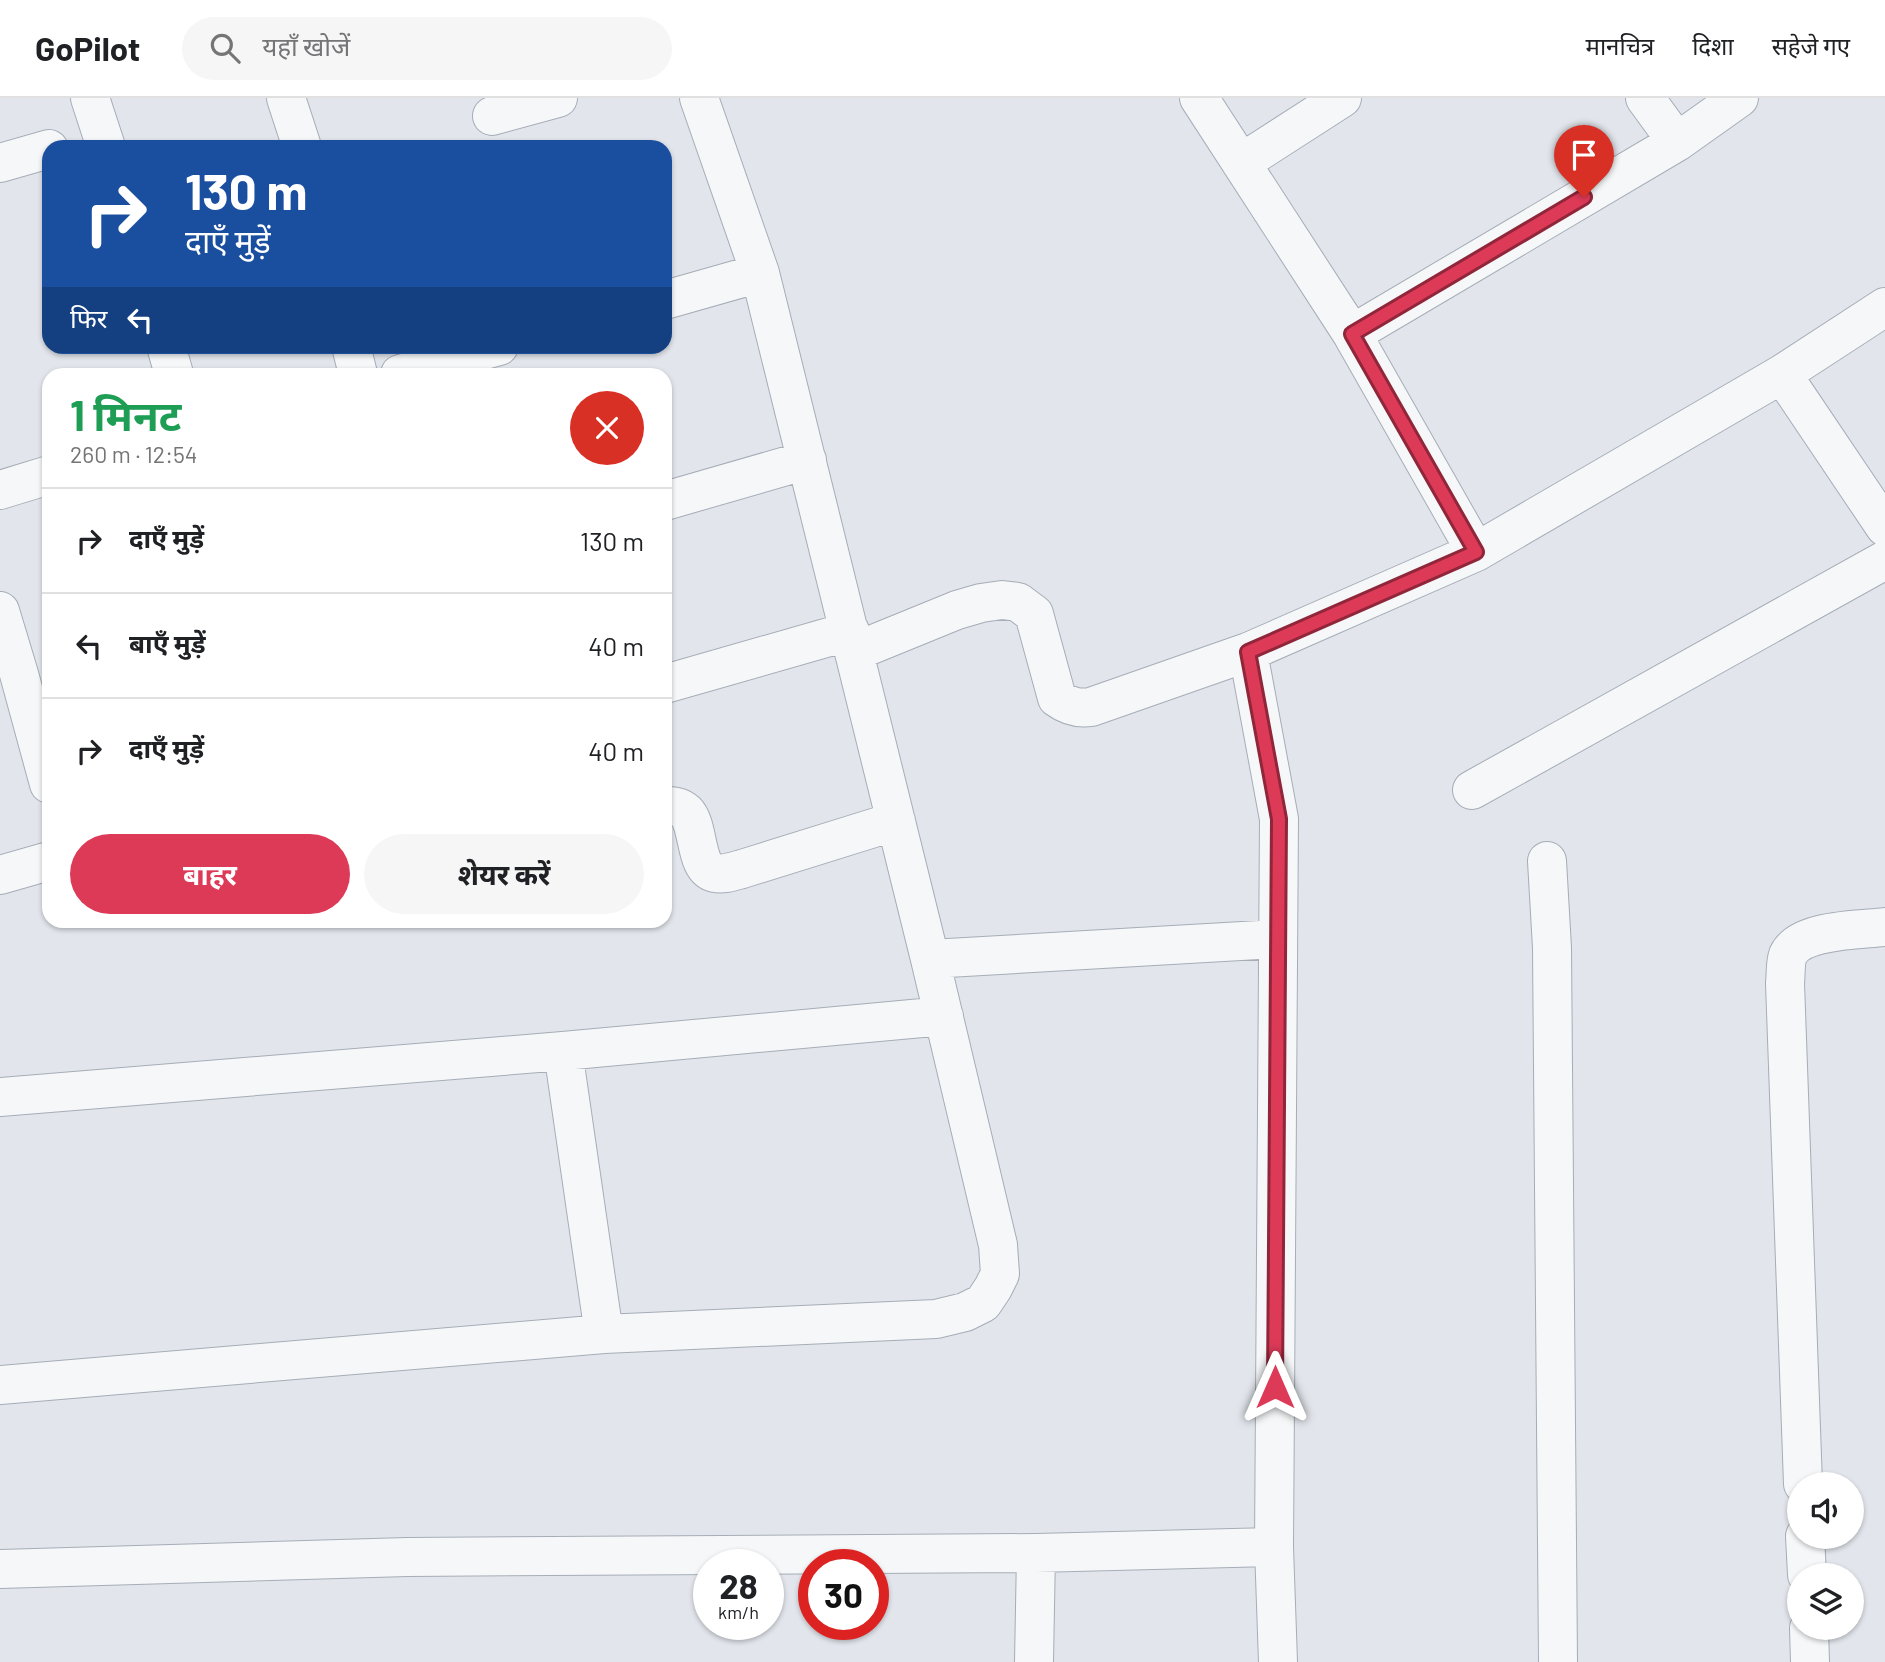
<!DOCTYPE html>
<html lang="hi">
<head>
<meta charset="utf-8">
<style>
	:root { --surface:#fff; --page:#f6f6f6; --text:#202124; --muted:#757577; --line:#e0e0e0; --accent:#dd3a58 }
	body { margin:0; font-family:Barlow,"Noto Sans Devanagari",sans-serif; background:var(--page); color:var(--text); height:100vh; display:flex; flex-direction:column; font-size:26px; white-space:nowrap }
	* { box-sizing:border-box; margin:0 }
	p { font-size:23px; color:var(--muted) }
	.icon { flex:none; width:38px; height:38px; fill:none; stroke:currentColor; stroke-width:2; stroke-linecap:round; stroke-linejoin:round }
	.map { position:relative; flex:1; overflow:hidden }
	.drawer { position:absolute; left:42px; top:270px; width:630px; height:560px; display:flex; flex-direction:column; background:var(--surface); border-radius:21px; box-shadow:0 2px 5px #0004 }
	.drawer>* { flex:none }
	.top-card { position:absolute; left:42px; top:42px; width:630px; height:214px; border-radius:21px; box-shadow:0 2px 5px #0004; background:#1a4fa0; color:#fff; overflow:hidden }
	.tools { position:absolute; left:1787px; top:1374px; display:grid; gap:14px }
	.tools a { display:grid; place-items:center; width:77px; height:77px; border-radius:50%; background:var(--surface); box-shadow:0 2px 5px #0004; font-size:35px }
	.speed { position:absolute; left:693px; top:1451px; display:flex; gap:14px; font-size:35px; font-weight:700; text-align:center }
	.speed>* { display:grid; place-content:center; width:91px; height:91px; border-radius:50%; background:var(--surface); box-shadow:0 2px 5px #0004; line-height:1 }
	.speed small { font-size:18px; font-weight:400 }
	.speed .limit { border:10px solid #d22; background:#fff; color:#111 }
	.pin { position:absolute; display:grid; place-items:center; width:60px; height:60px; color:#fff; margin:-72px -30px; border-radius:50% 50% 50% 0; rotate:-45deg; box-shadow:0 0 7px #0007 }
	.pin .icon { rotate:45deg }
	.me { position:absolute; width:77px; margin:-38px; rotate:0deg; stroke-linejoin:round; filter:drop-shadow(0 0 5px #0008) }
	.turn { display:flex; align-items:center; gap:24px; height:147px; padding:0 28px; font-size:32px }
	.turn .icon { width:91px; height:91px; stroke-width:2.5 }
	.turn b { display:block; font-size:49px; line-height:60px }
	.then { display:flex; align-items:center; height:66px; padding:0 28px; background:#0003; gap:14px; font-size:26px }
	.round { display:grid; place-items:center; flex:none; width:74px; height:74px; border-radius:37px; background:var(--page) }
	.headline { display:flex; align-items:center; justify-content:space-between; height:119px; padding:0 28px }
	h1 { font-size:42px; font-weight:700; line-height:52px; color:#1e9e55 }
	.primary-button { display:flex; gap:14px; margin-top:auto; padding:14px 28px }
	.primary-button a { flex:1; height:80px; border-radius:42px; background:var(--accent); color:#fff; font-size:28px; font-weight:700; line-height:80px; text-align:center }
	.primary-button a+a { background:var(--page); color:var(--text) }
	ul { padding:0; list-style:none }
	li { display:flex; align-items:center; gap:21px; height:105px; padding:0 28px; border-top:2px solid var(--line) }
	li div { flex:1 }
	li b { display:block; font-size:26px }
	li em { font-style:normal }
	header { display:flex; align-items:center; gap:42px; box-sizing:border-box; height:98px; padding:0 35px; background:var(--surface); border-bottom:2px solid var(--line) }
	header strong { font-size:33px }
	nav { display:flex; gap:38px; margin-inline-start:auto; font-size:24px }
	.search { width:490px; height:63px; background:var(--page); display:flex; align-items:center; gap:18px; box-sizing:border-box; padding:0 24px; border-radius:38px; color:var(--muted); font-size:26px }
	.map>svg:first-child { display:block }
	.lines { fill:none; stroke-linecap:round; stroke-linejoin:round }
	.minor-casing { stroke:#a6adb7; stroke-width:40 }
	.minor { stroke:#f5f7f9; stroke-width:38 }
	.route-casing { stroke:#902639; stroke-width:18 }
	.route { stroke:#dd3a58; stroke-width:12 }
</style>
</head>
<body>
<header>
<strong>GoPilot</strong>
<div class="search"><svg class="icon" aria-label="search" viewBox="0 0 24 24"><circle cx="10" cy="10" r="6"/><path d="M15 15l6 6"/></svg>यहाँ खोजें</div>
<nav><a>मानचित्र</a><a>दिशा</a><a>सहेजे गए</a></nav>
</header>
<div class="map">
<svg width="1885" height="1564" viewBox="0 0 1885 1564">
	<rect width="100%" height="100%" fill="#e2e6ec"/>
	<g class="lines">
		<defs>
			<path id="minor" d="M 90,0 L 106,49
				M 286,0 L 302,49
				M 1199,0 L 1352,236 L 1476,454
				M 1645,0 L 1677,44
				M 492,18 L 558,0
				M 0,65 L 49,51
				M 1241,65 L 1342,0
				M 665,202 L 760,175
				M 1352,236 L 1677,44 L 1739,0
				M 166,248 L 174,276
				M 351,248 L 358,276
				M 400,276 L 499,248
				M 1782,276 L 1885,429
				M 0,392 L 49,377
				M 665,403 L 807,362
				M 0,513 L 19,576 L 49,686
				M 854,554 L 957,512 L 981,505 L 1002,502 L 1018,504 L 1034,516 L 1057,600 C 1068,608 1078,611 1091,609 L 1248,554
				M 665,586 L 850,533
				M 1472,692 L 1885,462
				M 665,708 C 672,708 680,708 686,714 C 700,728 694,771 715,775 C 724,777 734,773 742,771 L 896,723
				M 1547,763 L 1552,850 L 1558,1564
				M 0,777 L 49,763
				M 930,861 L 1277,841
				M 563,953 L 604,1236
				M 0,999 L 563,953 L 944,918
				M 0,1287 L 604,1236 L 936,1221 L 965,1214 L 983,1205 L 993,1190 L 1000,1176 L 998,1147 L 930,861 L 760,175 L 699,0
				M 1803,1386 L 1785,885 C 1786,877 1785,865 1788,857 C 1800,831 1860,832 1885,829
				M 1805,1438 L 1807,1477
				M 1274,1449 L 1279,721 L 1248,554 L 1476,454 L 1782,276 L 1885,209
				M 0,1471 L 407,1459 L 1036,1455 L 1274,1449 L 1278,1564
				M 1809,1530 L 1810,1564
				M 1034,1564 L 1036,1455"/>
		</defs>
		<use href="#minor" class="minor-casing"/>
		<use href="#minor" class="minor"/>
	</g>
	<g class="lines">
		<defs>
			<path id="route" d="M 1275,1289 L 1279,721 L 1248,554 L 1476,454 L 1352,236 L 1584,99"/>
		</defs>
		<use href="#route" class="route-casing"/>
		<use href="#route" class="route"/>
	</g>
</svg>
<div class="tools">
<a><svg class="icon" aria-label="sound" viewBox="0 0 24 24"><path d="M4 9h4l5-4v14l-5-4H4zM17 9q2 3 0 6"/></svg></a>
<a><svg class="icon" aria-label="layers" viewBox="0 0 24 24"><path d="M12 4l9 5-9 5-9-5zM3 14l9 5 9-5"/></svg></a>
</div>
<div class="speed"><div>28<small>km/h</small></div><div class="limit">30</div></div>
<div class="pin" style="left:1584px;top:99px;background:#d93025"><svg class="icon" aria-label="arrive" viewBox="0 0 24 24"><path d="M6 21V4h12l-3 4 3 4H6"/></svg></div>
<svg class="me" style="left:1275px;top:1289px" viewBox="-20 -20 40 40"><path d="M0-17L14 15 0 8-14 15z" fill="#dd3a58" stroke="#fff" stroke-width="4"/></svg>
<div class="top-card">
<div class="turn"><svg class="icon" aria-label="right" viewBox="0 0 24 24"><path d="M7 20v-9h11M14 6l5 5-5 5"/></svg><div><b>130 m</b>दाएँ मुड़ें</div></div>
<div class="then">फिर<svg class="icon" aria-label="left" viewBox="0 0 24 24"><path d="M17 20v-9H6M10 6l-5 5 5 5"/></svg></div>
</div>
<section class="drawer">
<div class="headline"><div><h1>1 मिनट</h1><p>260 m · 12:54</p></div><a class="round" style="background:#d93025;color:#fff"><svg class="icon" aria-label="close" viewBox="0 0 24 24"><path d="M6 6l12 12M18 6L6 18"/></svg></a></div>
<ul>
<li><svg class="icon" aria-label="right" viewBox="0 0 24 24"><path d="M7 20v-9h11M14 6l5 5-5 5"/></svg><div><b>दाएँ मुड़ें</b></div><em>130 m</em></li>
<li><svg class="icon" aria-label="left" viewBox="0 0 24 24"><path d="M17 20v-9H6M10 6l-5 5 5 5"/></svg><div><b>बाएँ मुड़ें</b></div><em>40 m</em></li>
<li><svg class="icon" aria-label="right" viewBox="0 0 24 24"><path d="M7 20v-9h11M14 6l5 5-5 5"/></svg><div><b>दाएँ मुड़ें</b></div><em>40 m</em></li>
</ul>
<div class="primary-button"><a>बाहर</a><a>शेयर करें</a></div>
</section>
</div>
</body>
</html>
